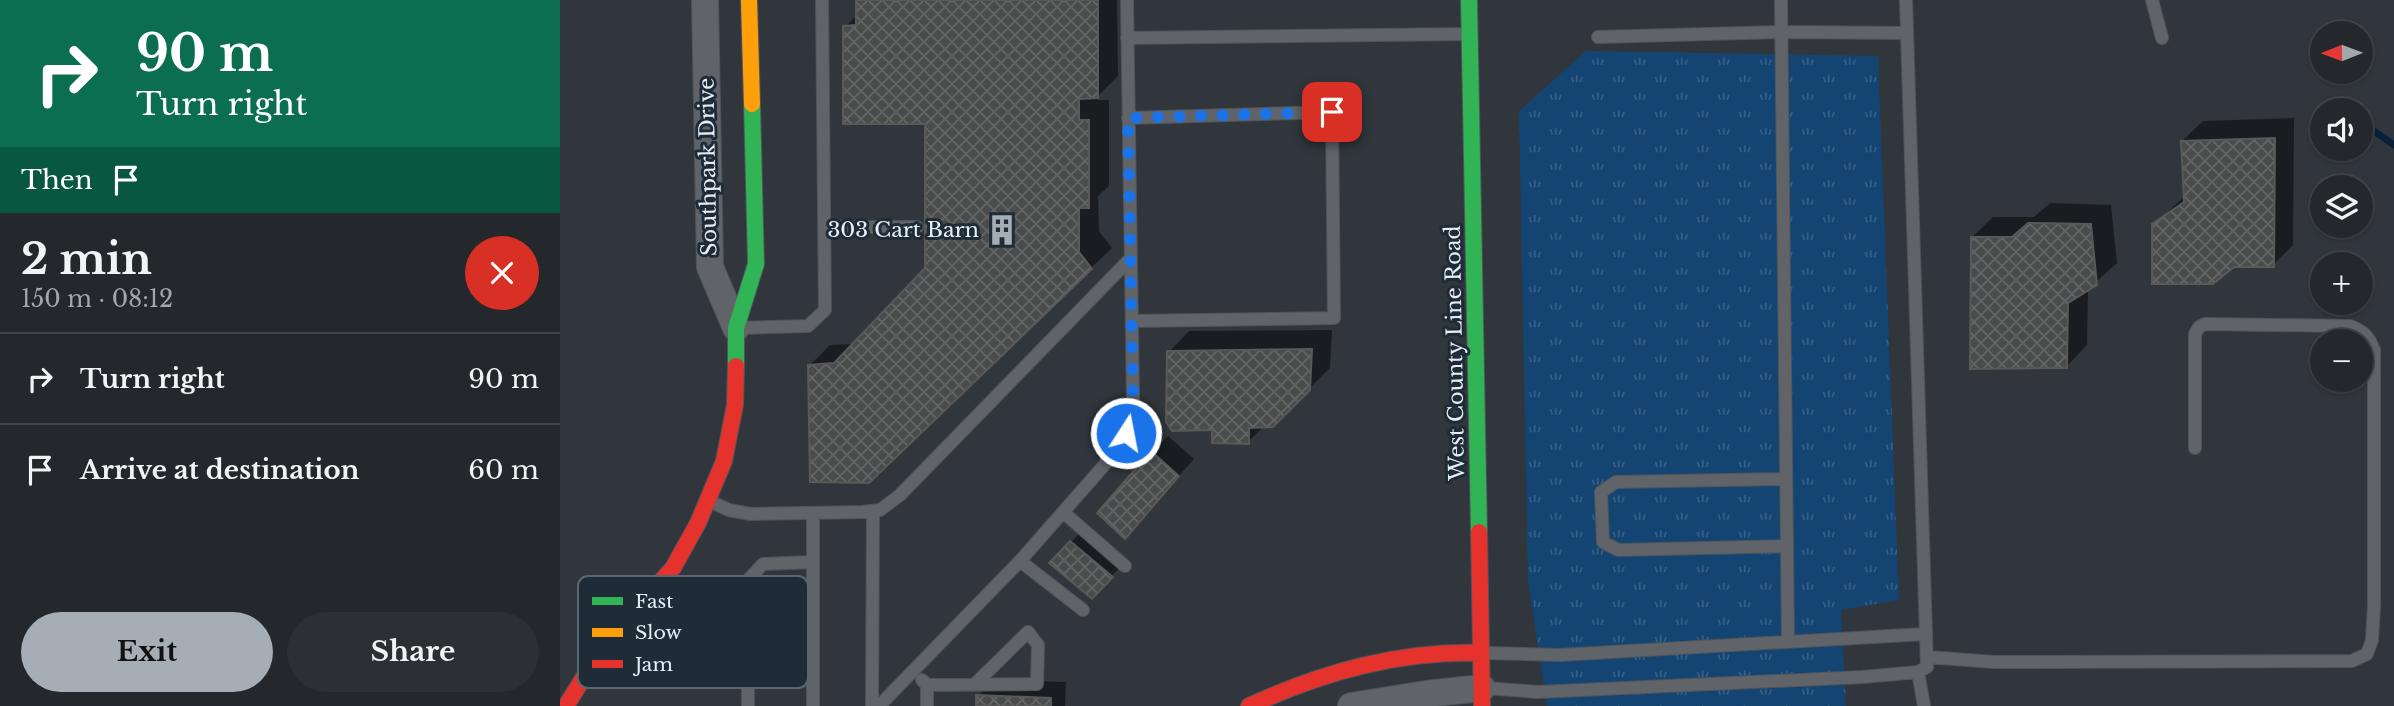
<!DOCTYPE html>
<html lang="en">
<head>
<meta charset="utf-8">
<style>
	:root { --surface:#24282d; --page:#2c3035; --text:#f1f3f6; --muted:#a3a6aa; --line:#414449; --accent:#a6aeb5 }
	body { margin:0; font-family:"Libre Baskerville",serif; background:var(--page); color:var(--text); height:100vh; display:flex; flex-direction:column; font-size:26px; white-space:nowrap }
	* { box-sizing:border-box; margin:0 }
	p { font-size:23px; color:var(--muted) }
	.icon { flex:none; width:38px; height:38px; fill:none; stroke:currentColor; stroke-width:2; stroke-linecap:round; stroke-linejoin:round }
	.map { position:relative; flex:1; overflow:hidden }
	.drawer { display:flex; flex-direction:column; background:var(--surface); width:560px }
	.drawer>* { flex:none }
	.hud { background:#0b6e4f; color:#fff; overflow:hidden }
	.needle { width:46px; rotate:269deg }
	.buttons { position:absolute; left:1750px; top:21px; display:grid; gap:14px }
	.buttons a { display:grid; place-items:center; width:63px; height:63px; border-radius:50%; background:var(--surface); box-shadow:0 2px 5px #0004,0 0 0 2px var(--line); font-size:35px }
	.pin { position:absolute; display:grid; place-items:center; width:60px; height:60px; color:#fff; margin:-30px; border-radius:14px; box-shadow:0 4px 10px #0006 }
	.me { position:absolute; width:77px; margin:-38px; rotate:11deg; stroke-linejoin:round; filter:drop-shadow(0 0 5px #0008) }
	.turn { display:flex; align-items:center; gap:24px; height:147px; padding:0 21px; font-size:32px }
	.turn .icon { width:91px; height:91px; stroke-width:2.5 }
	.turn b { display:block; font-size:49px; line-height:60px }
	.then { display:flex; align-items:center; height:66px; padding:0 21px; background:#0003; gap:14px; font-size:26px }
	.round { display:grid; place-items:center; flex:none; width:74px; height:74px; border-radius:37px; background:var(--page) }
	.overview { display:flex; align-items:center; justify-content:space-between; height:119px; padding:0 21px }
	h1 { font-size:42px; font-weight:700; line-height:52px }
	.action { display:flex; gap:14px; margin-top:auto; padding:14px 21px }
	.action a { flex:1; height:80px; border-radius:42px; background:var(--accent); color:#111; font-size:28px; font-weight:700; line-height:80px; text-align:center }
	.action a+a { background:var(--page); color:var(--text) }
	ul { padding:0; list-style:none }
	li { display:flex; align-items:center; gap:21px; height:91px; padding:0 21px; border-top:2px solid var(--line) }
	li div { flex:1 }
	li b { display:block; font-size:26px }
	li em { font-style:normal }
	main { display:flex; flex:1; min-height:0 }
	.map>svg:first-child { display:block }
	.grass { fill:url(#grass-tufts) }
	.shadow { fill:#0007 }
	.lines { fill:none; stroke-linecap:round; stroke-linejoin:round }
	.stream { stroke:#07213a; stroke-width:7 }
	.building { fill:url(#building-cross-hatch); stroke:#585958; stroke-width:2 }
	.lane-casing { stroke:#4e545a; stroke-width:14 }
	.street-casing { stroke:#4e545a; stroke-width:28 }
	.fast-casing { stroke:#4e545a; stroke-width:18 }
	.slow-casing { stroke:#4e545a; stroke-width:18 }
	.jam-casing { stroke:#4e545a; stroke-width:18 }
	.lane { stroke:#606469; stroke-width:12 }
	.street { stroke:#606469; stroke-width:26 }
	.fast { stroke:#30b455; stroke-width:16 }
	.slow { stroke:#ff9f0a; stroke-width:16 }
	.jam { stroke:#e5322d; stroke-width:16 }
	.route { stroke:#1a73e8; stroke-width:12; stroke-dasharray:0 21.6 }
	.labels { text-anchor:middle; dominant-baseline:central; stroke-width:6; stroke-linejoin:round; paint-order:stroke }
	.street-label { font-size:21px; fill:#e6eef6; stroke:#202b38 }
	.poi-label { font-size:21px; fill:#e6eef6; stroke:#202b38; text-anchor:end }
	.key { fill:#202b38; stroke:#5b6671; stroke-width:2 }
	.key-label { font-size:19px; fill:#e6eef6 }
</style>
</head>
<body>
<main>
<section class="drawer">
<div class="hud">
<div class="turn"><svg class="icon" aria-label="right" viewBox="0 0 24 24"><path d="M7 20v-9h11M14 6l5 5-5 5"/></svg><div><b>90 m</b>Turn right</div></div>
<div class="then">Then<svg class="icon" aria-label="arrive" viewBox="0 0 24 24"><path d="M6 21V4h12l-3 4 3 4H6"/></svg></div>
</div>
<div class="overview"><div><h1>2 min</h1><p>150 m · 08:12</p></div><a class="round" style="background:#d93025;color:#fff"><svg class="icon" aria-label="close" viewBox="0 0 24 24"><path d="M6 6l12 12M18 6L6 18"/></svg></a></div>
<ul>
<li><svg class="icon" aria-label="right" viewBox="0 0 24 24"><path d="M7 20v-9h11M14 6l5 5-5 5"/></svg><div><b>Turn right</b></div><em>90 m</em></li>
<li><svg class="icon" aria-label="arrive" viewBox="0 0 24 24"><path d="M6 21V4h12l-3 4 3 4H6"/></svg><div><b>Arrive at destination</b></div><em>60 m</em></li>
</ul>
<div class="action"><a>Exit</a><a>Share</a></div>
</section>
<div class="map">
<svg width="1834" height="706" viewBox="0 0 1834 706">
	<defs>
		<pattern id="grass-tufts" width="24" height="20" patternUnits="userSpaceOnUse" patternTransform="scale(1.75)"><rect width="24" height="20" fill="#134472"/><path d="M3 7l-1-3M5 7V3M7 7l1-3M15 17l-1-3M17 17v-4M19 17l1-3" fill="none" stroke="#355f87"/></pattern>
		<pattern id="building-cross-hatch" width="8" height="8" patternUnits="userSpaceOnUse" patternTransform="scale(1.75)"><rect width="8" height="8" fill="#4a4b4b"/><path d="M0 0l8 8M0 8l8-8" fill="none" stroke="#646566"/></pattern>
	</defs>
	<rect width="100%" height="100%" fill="#30363c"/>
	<path class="grass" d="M 1026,51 L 1318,56 L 1339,600 L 1281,610 L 1286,706 L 987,706 L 968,581 L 959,111 Z"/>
	<path class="shadow" d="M 298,0 L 557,0 L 558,76 L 538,96 L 538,100 L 549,100 L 549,186 L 538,196 L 539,231 L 552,248 L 308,481 L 250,365 L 270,345 L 295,344 L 367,269 L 367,122 L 285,27 L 298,14 Z
		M 1734,118 L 1733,245 L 1713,265 L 1594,225 L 1625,196 L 1622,141 L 1643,121 Z
		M 1490,203 L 1551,205 L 1557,263 L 1528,289 L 1527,345 L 1507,366 L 1412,237 L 1433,217 L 1474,217 Z
		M 772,330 L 770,368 L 712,425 L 704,426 L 688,442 L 654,429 L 609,352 L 629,331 Z
		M 608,436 L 634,459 L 565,536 L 539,513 Z
		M 522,531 L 562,565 L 532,597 L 492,562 Z
		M 434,680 L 506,682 L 505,706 L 418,706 L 418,696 Z"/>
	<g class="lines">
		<path class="stream" d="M 1784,110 L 1785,110
			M 1801,122 L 1834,145"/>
	</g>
	<path class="building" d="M 296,0 L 538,0 L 538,98 L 519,99 L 519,120 L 529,120 L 529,208 L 519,208 L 519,252 L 532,269 L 309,483 L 250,482 L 248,365 L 274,363 L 365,268 L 365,124 L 283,124 L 283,26 L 296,25 Z
		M 1715,138 L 1714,267 L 1674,267 L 1653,284 L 1592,284 L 1592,224 L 1624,202 L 1621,141 Z
		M 1468,223 L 1531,224 L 1537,285 L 1508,303 L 1507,368 L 1410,369 L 1411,237 L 1452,237 Z
		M 752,349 L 750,390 L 713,427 L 689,428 L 689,444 L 652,443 L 652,430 L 612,431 L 606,422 L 607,351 Z
		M 591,451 L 619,476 L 565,539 L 537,513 Z
		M 510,541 L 553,577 L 532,599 L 489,563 Z
		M 416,695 L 491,698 L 491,706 L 416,706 Z"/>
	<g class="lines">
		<defs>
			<path id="lane" d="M 1221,0 L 1228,642
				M 1592,0 L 1602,38
				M 1038,37 L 1221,32 L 1347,33
				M 567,38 L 907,34
				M 568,118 L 772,112 L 774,318 L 572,321
				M 264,227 L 357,227
				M 180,328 L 248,326 L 265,310 L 262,0
				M 1226,479 L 1056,482 L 1041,492 L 1043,542 L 1058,550 L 1227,546
				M 149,501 L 169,510 L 190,514 L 303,512 L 320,510 L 340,495 L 570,259
				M 503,512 L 565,566
				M 460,561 L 523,610
				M 925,653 L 1000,655 L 1365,634
				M 1367,657 L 1434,662 L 1792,661 L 1807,654 L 1812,640 L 1814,606 L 1814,350 C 1809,337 1804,331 1790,326 L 1645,324 L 1639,327 L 1635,334 L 1635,448
				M 1358,672 L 1364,706
				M 362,680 L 367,685 L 367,706
				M 367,685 L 477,684 L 478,645 L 468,632 L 414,685
				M 925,688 L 978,692 L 1303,677 L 1358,672 L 1367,667 L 1346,0
				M 188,706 L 187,581 L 203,564 L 253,562
				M 253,706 L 253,513
				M 312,706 L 313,511
				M 319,706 L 460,561 L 547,462 C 563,442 570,424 573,399 L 567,0"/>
			<path id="street" d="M 145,0 L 150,267 L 176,328
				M 791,706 L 866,694 L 922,688"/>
			<path id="fast" d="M 909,0 L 919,532
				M 176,366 L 176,328 L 196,264 L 192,104"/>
			<path id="slow" d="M 189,0 L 192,104"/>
			<path id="jam" d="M 919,532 L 922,706
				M 6,706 L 44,645 L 113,568 L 138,523 L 164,461 L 175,405 L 176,366
				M 689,706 C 763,672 838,651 920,653"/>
		</defs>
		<use href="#lane" class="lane-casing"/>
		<use href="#street" class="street-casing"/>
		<use href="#fast" class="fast-casing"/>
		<use href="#slow" class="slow-casing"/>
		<use href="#jam" class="jam-casing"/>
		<use href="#lane" class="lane"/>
		<use href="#street" class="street"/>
		<use href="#fast" class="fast"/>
		<use href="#slow" class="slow"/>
		<use href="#jam" class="jam"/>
	</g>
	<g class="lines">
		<path class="route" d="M 566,433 L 573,399 L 568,118 L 772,112"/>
	</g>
	<defs>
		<symbol id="building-bare" viewBox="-9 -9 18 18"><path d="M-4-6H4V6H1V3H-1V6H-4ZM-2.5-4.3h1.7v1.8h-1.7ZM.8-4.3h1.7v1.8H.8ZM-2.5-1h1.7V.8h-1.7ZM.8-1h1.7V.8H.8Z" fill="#a6aeb5" stroke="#202b38" stroke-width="2.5" paint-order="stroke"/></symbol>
	</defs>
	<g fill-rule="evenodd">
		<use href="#building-bare" x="420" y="208" width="44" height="44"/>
	</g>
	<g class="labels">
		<g class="street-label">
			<text transform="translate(148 167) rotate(-91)">Southpark Drive</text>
			<text transform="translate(895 353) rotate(-91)">West County Line Road</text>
		</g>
		<g class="poi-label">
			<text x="419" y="230">303 Cart Barn</text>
		</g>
	</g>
	<rect x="18" y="576" width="230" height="112" rx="10" class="key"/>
	<rect x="32" y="597" width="31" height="8" fill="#30b455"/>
	<rect x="32" y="628" width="31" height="9" fill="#ff9f0a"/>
	<rect x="32" y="660" width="31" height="8" fill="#e5322d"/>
	<g class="key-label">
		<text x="75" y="608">Fast</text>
		<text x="75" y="639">Slow</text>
		<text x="75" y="671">Jam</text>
	</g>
</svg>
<div class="buttons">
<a><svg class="needle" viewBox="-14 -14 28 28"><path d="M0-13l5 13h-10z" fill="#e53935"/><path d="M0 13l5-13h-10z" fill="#a3a6aa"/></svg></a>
<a><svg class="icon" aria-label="sound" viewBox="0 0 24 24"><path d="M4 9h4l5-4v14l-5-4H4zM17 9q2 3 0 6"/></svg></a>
<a><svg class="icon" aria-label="layers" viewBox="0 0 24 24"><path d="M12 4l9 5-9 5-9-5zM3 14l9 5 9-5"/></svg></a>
<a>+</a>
<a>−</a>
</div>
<div class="pin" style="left:772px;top:112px;background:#d93025"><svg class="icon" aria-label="arrive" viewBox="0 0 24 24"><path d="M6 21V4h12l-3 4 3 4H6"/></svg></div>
<svg class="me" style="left:566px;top:433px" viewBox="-20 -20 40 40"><circle r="17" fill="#1a73e8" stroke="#fff" stroke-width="3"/><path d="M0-11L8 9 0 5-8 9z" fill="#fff"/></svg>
</div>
</main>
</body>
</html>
